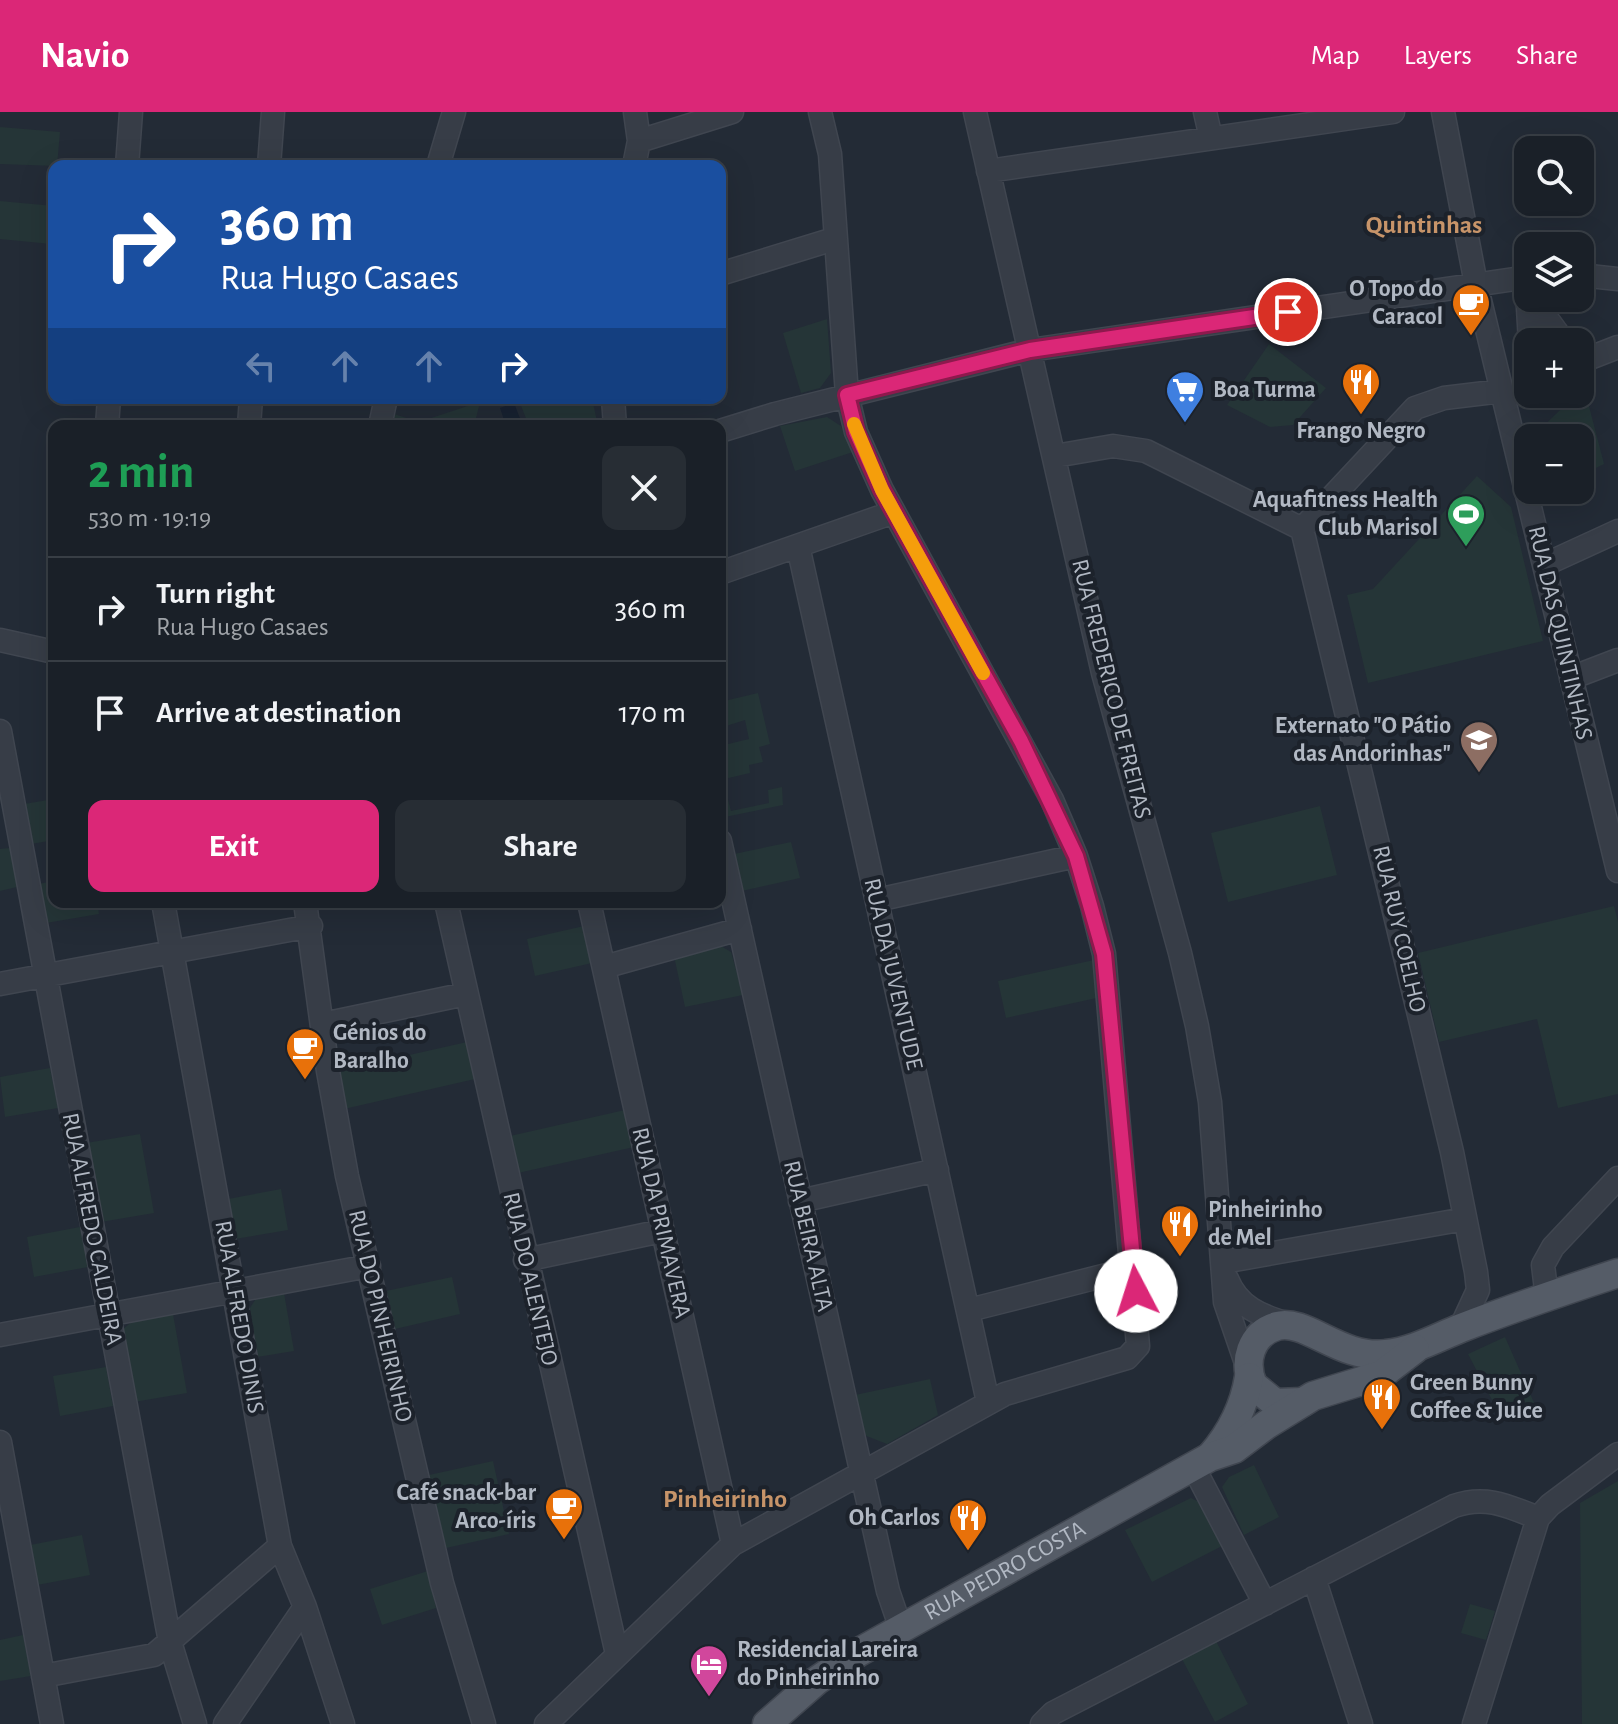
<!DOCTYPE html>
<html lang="en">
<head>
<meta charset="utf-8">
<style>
	:root { --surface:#1a2028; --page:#272d34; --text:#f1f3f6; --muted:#9fa3a8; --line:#383e45; --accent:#db2777 }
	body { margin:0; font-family:"Alegreya Sans",sans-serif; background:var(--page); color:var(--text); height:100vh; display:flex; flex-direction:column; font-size:30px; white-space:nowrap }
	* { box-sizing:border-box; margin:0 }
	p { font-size:26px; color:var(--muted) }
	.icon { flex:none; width:44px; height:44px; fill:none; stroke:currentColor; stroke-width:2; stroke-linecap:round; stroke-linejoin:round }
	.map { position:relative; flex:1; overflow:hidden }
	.panel { position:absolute; left:48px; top:308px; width:678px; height:488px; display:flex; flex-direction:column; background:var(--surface); border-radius:16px; box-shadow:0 8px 32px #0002,0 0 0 2px var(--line) }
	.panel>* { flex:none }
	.banner { position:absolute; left:48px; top:48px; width:678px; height:244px; border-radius:16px; box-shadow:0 8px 32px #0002,0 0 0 2px var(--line); background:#1a4fa0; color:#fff; overflow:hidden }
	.tools { position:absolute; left:1514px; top:24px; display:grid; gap:16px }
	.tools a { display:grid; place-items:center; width:80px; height:80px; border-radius:16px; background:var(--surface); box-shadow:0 8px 32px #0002,0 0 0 2px var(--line); font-size:40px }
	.pin { position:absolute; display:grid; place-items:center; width:68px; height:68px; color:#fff; margin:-34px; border:4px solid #fff; border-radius:50%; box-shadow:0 2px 8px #0007 }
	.me { position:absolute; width:88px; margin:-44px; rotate:355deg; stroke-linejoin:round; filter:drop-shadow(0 0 6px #0008) }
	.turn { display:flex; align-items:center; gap:28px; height:168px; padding:0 40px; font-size:36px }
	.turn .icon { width:104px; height:104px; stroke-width:2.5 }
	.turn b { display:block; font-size:56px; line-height:68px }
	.lanes { display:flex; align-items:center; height:76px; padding:0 40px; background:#0003; justify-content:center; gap:40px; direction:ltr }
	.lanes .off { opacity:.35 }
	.round { display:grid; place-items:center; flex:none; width:84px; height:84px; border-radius:16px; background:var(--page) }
	.summary { display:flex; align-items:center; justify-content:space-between; height:136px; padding:0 40px }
	h1 { font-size:48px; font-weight:600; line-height:60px; color:#1e9e55 }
	.button { display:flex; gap:16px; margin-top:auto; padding:16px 40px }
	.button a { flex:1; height:92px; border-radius:16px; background:var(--accent); color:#fff; font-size:32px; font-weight:600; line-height:92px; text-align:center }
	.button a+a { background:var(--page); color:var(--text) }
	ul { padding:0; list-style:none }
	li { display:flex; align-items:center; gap:24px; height:104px; padding:0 40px; border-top:2px solid var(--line) }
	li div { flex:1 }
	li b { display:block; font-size:30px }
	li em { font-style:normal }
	header { display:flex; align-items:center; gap:48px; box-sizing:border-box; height:112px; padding:0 40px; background:var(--accent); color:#fff }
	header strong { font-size:38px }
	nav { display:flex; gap:44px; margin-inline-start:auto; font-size:28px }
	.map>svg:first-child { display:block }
	.green { fill:#253537 }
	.water { fill:#182232 }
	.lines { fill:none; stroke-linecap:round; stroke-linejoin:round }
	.minor-casing { stroke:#404650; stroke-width:25 }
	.major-casing { stroke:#404650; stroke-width:31 }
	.minor { stroke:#373d47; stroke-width:22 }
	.major { stroke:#555c67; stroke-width:28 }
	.route-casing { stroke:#8e194d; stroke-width:20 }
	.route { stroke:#db2777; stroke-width:14 }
	.slow { stroke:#f59e0b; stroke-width:14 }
	.labels { text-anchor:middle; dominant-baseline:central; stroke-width:8; stroke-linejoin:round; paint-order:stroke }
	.poi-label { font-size:24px; font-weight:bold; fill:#b1b8c3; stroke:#1c222b; text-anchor:end }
	.street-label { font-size:24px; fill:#b1b8c3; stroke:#1c222b }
	.neighbourhood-label { font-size:26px; font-weight:bold; fill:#c79469; stroke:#1c222b }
</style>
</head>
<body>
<header>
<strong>Navio</strong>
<nav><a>Map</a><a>Layers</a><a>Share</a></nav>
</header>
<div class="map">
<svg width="1618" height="1612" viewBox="0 0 1618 1612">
	<rect width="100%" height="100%" fill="#232b36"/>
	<path class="green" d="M 0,15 L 60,20 L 57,54 L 0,52 Z
		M 0,89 L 54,94 L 51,132 L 0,127 Z
		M 827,207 L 831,261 L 820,276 L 801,281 L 783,221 Z
		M 1269,232 L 1326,276 L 1293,313 L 1270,315 L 1227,293 Z
		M 1584,275 L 1604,352 L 1580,364 L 1580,326 L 1531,326 Z
		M 518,286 L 592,286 L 598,314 L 529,314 Z
		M 480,290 L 474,314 L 391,314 L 394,302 L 419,310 Z
		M 827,305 L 841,314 L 853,340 L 795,359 L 780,314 Z
		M 1477,364 L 1511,395 L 1543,529 L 1368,571 L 1347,483 L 1373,477 Z
		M 758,581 L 770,632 L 759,635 L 763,650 L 749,653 L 750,661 L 720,668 L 720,643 L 726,641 L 724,633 L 749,627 L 745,608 L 720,616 L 720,590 Z
		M 782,675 L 783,693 L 725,705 L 721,686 L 727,684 L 731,699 L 769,691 L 768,678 Z
		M 54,687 L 54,728 L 31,732 L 24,692 Z
		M 1320,694 L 1337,763 L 1228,790 L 1211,721 Z
		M 791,730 L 800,766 L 742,779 L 734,742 Z
		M 10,736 L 17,775 L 0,779 L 0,737 Z
		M 54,769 L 54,790 L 97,790 L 99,802 L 46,811 L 38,772 Z
		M 1614,794 L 1618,810 L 1618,982 L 1558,996 L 1537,907 L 1439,930 L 1418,841 Z
		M 584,814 L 592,851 L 535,864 L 527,827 Z
		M 719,833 L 731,840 L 743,883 L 685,895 L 674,844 Z
		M 1094,848 L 1101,885 L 1006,906 L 998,869 Z
		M 467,930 L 475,967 L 344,997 L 338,959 Z
		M 50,956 L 58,996 L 5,1005 L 0,965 Z
		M 625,998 L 634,1035 L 518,1061 L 510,1024 Z
		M 140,1022 L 154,1101 L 101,1110 L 86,1031 Z
		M 281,1077 L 288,1118 L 235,1127 L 228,1087 Z
		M 80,1115 L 88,1155 L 34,1165 L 27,1125 Z
		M 452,1165 L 460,1202 L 395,1217 L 386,1179 Z
		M 284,1181 L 294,1239 L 257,1245 L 250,1196 L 255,1188 Z
		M 173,1202 L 187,1281 L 134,1290 L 123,1217 L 133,1209 Z
		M 1505,1225 L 1536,1295 L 1501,1305 L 1468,1242 Z
		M 106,1255 L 113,1294 L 60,1304 L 53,1264 Z
		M 930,1267 L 938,1303 L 887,1332 L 864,1323 L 855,1283 Z
		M 493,1349 L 509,1422 L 446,1436 L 429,1363 Z
		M 1254,1353 L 1279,1405 L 1244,1423 L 1222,1375 L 1229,1365 Z
		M 1618,1369 L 1618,1612 L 1582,1612 L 1580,1391 Z
		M 1191,1386 L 1203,1392 L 1224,1433 L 1152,1470 L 1125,1418 Z
		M 82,1423 L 90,1463 L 37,1473 L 30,1433 Z
		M 428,1459 L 436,1496 L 382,1513 L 370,1477 Z
		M 1470,1492 L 1495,1499 L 1486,1528 L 1461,1521 Z
		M 23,1523 L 31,1564 L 0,1569 L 0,1528 Z
		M 1216,1529 L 1248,1592 L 1215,1610 L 1182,1547 Z"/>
	<path class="water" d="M 514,291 L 523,314 L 506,314 L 500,296 Z"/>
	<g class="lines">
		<defs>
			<path id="minor" d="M 975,0 L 1103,561 L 1180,841 L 1197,914 L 1210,990 L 1225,1190 L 1247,1254
				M 1205,0 L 1211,26
				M 1443,0 L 1476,172 L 1618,759
				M 639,29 L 732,0
				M 127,54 L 131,0
				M 269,54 L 273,0
				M 438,54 L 454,0
				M 634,54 L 639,29 L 635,0
				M 988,59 L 1393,0
				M 720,162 L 834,127
				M 1580,163 L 1618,167
				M 1527,179 L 1530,230
				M 1532,186 L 1564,230
				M 1580,247 L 1582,249 L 1618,235
				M 613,286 L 615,314
				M 107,314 L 109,286
				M 249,314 L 251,286
				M 380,314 L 386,286
				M 720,319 L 775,302 L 1030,238 L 1528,165
				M 1055,344 L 1113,334 L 1146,339 L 1302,417
				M 1302,417 L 1452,1040 L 1476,1160 L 1478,1178 L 1460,1217
				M 1302,417 L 1415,296 L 1444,286 L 1502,279
				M 798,434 L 988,1290
				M 1544,453 L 1618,419
				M 720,461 L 894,400
				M 0,528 L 54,540
				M 1571,566 L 1618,548
				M 0,619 L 170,1530 L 195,1612
				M 720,729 L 888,1479 L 901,1517
				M 877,788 L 1076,744
				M 163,790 L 280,1434 L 305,1495 L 343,1612
				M 305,790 L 328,959 L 347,1064 L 442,1471 L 484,1612
				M 446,790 L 617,1542
				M 589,790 L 733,1432
				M 604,855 L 740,817
				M 0,872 L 311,814
				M 323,912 L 466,882
				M 800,1089 L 937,1058
				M 525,1148 L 662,1119
				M 1223,1150 L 1465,1107
				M 1227,1167 C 1238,1195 1261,1204 1288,1212
				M 1547,1186 L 1543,1153 L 1553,1135 L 1618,1066
				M 969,1198 L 1134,1156
				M 0,1223 L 369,1154
				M 0,1330 L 52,1612
				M 1194,1356 L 1265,1492
				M 1314,1466 L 1361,1612
				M 43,1564 L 154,1543 L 280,1434
				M 225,1612 L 305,1495
				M 546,1612 L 733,1432 L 1005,1282 L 1127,1246 L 1138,1234 L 1104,842 L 1092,794 L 1076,744 L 1052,688 L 882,378 L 856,320 L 847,283 L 830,42 L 820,0
				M 1042,1612 L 1053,1601 L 1454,1394 C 1486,1383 1508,1394 1538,1406
				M 1474,1612 L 1538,1406 L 1550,1393 L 1618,1342"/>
			<g id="major">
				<path d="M 1303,1290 L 1275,1291 L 1253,1273 C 1243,1250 1250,1222 1277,1214 C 1306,1206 1341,1248 1386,1242 C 1414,1239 1436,1226 1461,1216 C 1513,1196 1566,1178 1618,1161"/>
				<path d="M 1211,1344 C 1231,1321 1244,1296 1249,1265"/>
				<path id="s1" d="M 767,1612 L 816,1569 L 859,1540 L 1210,1345 L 1234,1337 L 1266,1313 L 1313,1284 L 1381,1263 L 1415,1237"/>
			</g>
		</defs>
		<use href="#minor" class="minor-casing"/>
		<use href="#major" class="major-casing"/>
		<use href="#minor" class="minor"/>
		<use href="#major" class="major"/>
	</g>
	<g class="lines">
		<defs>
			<path id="route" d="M 1136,1179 L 1104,842 L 1076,744 L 1021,629 L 882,378 L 856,320 L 847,283 L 1030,238 L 1288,200"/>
		</defs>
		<use href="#route" class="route-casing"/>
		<use href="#route" class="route"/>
		<path class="slow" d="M 854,312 L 882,378 L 983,561"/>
	</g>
	<defs>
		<symbol id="cafe-pin" viewBox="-11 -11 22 30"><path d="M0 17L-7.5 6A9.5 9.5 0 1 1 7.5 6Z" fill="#e8710a" stroke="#1c222b"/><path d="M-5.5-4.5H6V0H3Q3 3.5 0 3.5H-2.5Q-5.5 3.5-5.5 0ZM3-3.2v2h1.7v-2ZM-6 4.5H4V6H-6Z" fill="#fff"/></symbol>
		<symbol id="restaurant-pin" viewBox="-11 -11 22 30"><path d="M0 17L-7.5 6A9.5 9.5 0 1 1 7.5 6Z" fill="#e8710a" stroke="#1c222b"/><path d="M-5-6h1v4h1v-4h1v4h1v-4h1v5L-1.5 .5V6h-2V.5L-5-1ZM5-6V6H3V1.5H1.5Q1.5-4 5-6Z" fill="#fff"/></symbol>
		<symbol id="supermarket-pin" viewBox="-11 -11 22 30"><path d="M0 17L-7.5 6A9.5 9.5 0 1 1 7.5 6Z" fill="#3f7fe0" stroke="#1c222b"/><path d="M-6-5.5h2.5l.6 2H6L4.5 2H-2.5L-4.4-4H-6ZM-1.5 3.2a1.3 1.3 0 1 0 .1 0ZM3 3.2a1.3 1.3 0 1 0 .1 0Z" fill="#fff"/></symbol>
		<symbol id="stadium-pin" viewBox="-11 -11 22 30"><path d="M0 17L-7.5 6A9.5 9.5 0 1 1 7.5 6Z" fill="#2e9e5b" stroke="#1c222b"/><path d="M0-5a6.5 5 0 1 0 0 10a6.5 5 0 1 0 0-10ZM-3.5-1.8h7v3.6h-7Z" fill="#fff"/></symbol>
		<symbol id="school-pin" viewBox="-11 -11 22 30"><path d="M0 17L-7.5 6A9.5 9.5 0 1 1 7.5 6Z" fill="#8d6e63" stroke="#1c222b"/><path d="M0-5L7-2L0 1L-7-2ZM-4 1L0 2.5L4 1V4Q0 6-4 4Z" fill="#fff"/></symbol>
		<symbol id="hotel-pin" viewBox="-11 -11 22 30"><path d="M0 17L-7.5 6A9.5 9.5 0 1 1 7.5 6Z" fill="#d1479c" stroke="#1c222b"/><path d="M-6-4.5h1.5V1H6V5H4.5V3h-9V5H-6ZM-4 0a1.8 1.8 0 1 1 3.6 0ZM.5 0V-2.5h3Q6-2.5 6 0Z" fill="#fff"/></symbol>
	</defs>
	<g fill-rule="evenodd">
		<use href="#cafe-pin" x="1449" y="169" width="44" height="60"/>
		<use href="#restaurant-pin" x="1339" y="248" width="44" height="60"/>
		<use href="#supermarket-pin" x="1163" y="256" width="44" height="60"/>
		<use href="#stadium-pin" x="1444" y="380" width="44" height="60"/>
		<use href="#school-pin" x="1457" y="606" width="44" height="60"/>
		<use href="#cafe-pin" x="283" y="913" width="44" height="60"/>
		<use href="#restaurant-pin" x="1158" y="1090" width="44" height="60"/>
		<use href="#restaurant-pin" x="1360" y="1263" width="44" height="60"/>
		<use href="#cafe-pin" x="542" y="1373" width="44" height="60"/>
		<use href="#restaurant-pin" x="946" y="1384" width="44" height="60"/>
		<use href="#hotel-pin" x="687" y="1530" width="44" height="60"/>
	</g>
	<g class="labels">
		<g class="poi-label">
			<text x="1443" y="177">O Topo do<tspan x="1443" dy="28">Caracol</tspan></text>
			<text x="1213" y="278" text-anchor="start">Boa Turma</text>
			<text x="1361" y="319" text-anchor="middle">Frango Negro</text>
			<text x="1438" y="388">Aquafitness Health<tspan x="1438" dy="28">Club Marisol</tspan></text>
			<text x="1451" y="614">Externato "O Pátio<tspan x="1451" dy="28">das Andorinhas"</tspan></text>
			<text x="333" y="921" text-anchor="start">Génios do<tspan x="333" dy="28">Baralho</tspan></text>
			<text x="1208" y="1098" text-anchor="start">Pinheirinho<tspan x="1208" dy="28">de Mel</tspan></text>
			<text x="1410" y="1271" text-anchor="start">Green Bunny<tspan x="1410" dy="28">Coffee &amp; Juice</tspan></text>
			<text x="536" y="1381">Café snack-bar<tspan x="536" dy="28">Arco-íris</tspan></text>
			<text x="940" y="1406">Oh Carlos</text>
			<text x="737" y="1538" text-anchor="start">Residencial Lareira<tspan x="737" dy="28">do Pinheirinho</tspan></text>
		</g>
		<g class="street-label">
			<text transform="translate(1560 521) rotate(77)">RUA DAS QUINTINHAS</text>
			<text transform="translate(1111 577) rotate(76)">RUA FREDERICO DE FREITAS</text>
			<text transform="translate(1399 817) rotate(77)">RUA RUY COELHO</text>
			<text transform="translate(893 862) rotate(77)">RUA DA JUVENTUDE</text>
			<text transform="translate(661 1111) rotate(77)">RUA DA PRIMAVERA</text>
			<text transform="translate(92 1117) rotate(79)">RUA ALFREDO CALDEIRA</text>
			<text transform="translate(808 1124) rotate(77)">RUA BEIRA ALTA</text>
			<text transform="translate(530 1167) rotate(77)">RUA DO ALENTEJO</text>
			<text transform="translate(380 1204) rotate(77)">RUA DO PINHEIRINHO</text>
			<text transform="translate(239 1205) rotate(80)">RUA ALFREDO DINIS</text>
			<text stroke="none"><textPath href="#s1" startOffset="284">RUA PEDRO COSTA</textPath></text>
		</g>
		<g class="neighbourhood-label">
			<text x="1424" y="113">Quintinhas</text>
			<text x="725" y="1387">Pinheirinho</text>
		</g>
	</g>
</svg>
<div class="tools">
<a><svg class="icon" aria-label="search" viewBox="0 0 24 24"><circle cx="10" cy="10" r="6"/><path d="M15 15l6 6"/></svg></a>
<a><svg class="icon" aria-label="layers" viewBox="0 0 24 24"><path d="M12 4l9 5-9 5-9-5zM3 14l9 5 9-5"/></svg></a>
<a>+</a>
<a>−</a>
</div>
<div class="pin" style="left:1288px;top:200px;background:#d93025"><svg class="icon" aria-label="arrive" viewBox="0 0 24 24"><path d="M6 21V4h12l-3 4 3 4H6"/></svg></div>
<svg class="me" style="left:1136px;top:1179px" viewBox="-20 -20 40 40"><circle r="19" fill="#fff"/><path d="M0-13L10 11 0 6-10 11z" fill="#db2777"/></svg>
<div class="banner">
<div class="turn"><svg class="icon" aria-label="right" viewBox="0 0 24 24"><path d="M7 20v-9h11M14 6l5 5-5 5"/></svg><div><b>360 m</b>Rua Hugo Casaes</div></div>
<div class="lanes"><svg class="icon off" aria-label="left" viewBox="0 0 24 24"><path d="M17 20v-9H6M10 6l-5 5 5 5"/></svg><svg class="icon off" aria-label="ahead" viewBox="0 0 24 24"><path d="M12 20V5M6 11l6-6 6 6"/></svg><svg class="icon off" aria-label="ahead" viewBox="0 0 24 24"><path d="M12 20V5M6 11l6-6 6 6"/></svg><svg class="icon" aria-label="right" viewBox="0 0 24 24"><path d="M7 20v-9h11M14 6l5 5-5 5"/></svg></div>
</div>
<section class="panel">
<div class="summary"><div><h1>2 min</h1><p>530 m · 19:19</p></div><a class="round"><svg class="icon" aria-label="close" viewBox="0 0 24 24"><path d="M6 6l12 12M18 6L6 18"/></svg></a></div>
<ul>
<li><svg class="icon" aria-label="right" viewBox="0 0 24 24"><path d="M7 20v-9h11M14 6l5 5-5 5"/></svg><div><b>Turn right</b><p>Rua Hugo Casaes</p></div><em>360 m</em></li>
<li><svg class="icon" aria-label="arrive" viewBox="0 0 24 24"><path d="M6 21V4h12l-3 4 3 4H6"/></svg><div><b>Arrive at destination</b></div><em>170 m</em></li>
</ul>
<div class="button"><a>Exit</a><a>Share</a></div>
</section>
</div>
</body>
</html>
